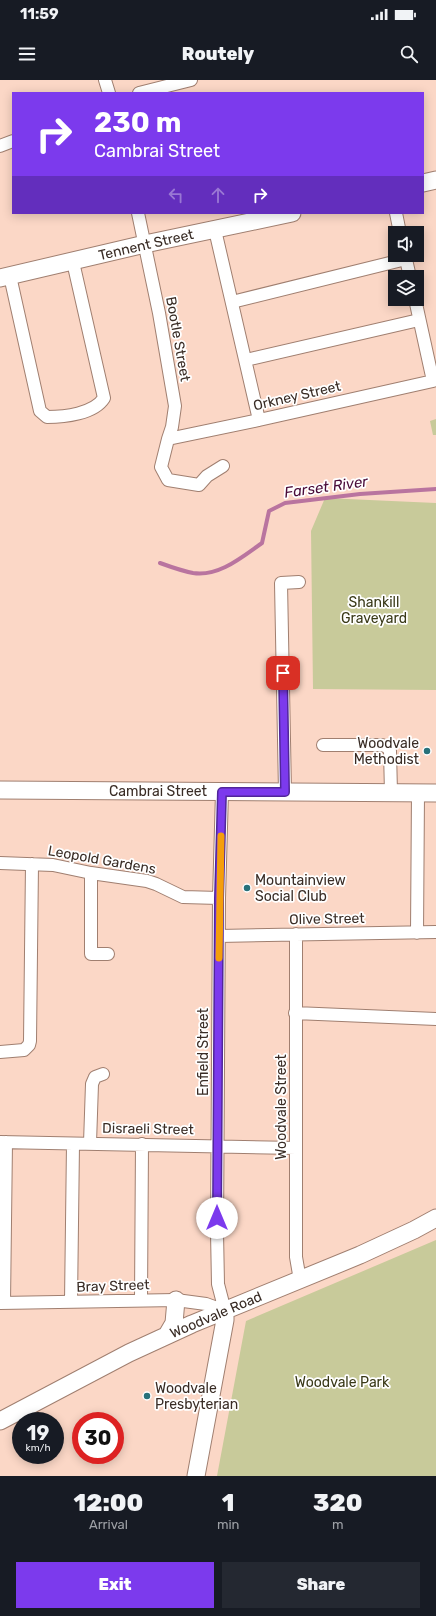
<!DOCTYPE html>
<html lang="en">
<head>
<meta charset="utf-8">
<style>
	:root { --surface:#171b24; --page:#242831; --text:#f1f3f6; --muted:#9ea1a6; --accent:#7c3aed }
	body { margin:0; font-family:Rubik,sans-serif; background:var(--page); color:var(--text); height:100vh; display:flex; flex-direction:column; font-size:15px; white-space:nowrap }
	* { box-sizing:border-box; margin:0 }
	p { font-size:13px; color:var(--muted) }
	.icon { flex:none; width:22px; height:22px; fill:none; stroke:currentColor; stroke-width:2; stroke-linecap:round; stroke-linejoin:round }
	.map { position:relative; height:1396px; overflow:hidden }
	.drawer { display:flex; flex-direction:column; background:var(--surface); flex:1 }
	.drawer>* { flex:none }
	.guide { position:absolute; left:12px; top:12px; width:412px; height:122px; border-radius:0px; box-shadow:0 2px 10px #0003; background:#7c3aed; color:#fff; overflow:hidden }
	.fabs { position:absolute; left:388px; top:146px; display:grid; gap:8px }
	.fabs a { display:grid; place-items:center; width:36px; height:36px; border-radius:0px; background:var(--surface); box-shadow:0 2px 10px #0003; font-size:20px }
	.speed { position:absolute; left:12px; top:1332px; display:flex; gap:8px; font-size:20px; font-weight:700; text-align:center }
	.speed>* { display:grid; place-content:center; width:52px; height:52px; border-radius:50%; background:var(--surface); box-shadow:0 2px 10px #0003; line-height:1 }
	.speed small { font-size:10px; font-weight:400 }
	.speed .limit { border:6px solid #d22; background:#fff; color:#111 }
	.pin { position:absolute; display:grid; place-items:center; width:34px; height:34px; color:#fff; margin:-17px; border-radius:8px; box-shadow:0 2px 6px #0006 }
	.me { position:absolute; width:44px; margin:-22px; rotate:0deg; stroke-linejoin:round; filter:drop-shadow(0 0 3px #0008) }
	.turn { display:flex; align-items:center; gap:14px; height:84px; padding:0 16px; font-size:18px }
	.turn .icon { width:52px; height:52px; stroke-width:2.5 }
	.turn b { display:block; font-size:28px; line-height:34px }
	.lanes { display:flex; align-items:center; height:38px; padding:0 16px; background:#0003; justify-content:center; gap:20px; direction:ltr }
	.lanes .off { opacity:.35 }
	.eta { display:flex; justify-content:space-evenly; align-items:center; height:68px; text-align:center }
	.eta b { font-size:24px; font-weight:800; line-height:28px }
	.action { display:flex; gap:8px; margin-top:auto; padding:8px 16px }
	.action a { flex:1; height:46px; border-radius:0px; background:var(--accent); color:#fff; font-size:16px; font-weight:800; line-height:46px; text-align:center }
	.action a+a { background:var(--page); color:var(--text) }
	.status { display:flex; justify-content:space-between; align-items:center; height:28px; padding:0 20px; background:var(--surface); direction:ltr }
	.status svg { height:11px; fill:currentColor }
	header { display:flex; justify-content:space-between; align-items:center; height:52px; padding:0 16px; background:var(--surface); font-size:18px; font-weight:800 }
	.map>svg:first-child { display:block }
	.green { fill:#c8ca9a }
	.lines { fill:none; stroke-linecap:round; stroke-linejoin:round }
	.stream { stroke:#b9749f; stroke-width:4 }
	.street-casing { stroke:#a07f70; stroke-width:14 }
	.secondary-casing { stroke:#a07f70; stroke-width:19 }
	.street { stroke:#fff; stroke-width:12 }
	.secondary { stroke:#fff; stroke-width:17 }
	.route-casing { stroke:#51269a; stroke-width:10 }
	.route { stroke:#7c3aed; stroke-width:7 }
	.slow { stroke:#f59e0b; stroke-width:7 }
	.poi-dot { fill:#28717a; stroke:#fff; stroke-width:1.5 }
	.labels { text-anchor:middle; dominant-baseline:central; stroke-width:3.5; stroke-linejoin:round; paint-order:stroke }
	.street-label { font-size:14px; fill:#392c25; stroke:#fff }
	.park-label { font-size:14px; fill:#393917; stroke:#fff }
	.poi-label { font-size:14px; fill:#392c25; stroke:#fff; text-anchor:start }
	.water-label { font-size:15px; font-style:italic; fill:#490b38; stroke:#fff }
</style>
</head>
<body>
<div class="status"><b>11:59</b><svg viewBox="0 0 49 12"><path d="M0 12V9h3v3zM5 12V6h3v6zM10 12V3h3v9zM15 12V0h3v12zM26 1h20v11H26zM47 4h2v5h-2z"/></svg></div>
<header><svg class="icon" aria-label="menu" viewBox="0 0 24 24"><path d="M4 6h16M4 12h16M4 18h16"/></svg>Routely<svg class="icon" aria-label="search" viewBox="0 0 24 24"><circle cx="10" cy="10" r="6"/><path d="M15 15l6 6"/></svg></header>
<div class="map">
<svg width="436" height="1396" viewBox="0 0 436 1396">
	<rect width="100%" height="100%" fill="#fbd7c6"/>
	<path class="green" d="M 436,339 L 436,355 L 433,355 L 430,341 Z
		M 325,418 L 436,423 L 436,610 L 313,609 L 311,451 Z
		M 436,1160 L 436,1396 L 217,1396 L 246,1241 Z"/>
	<g class="lines">
		<path class="stream" d="M 160,483 C 171,487 182,491 193,493 C 219,497 242,477 262,463 L 269,431 L 285,423 L 360,414 L 436,409"/>
		<defs>
			<path id="street" d="M 105,0 L 109,13
				M 139,13 L 191,0
				M 0,66 L 13,61
				M 138,133 L 159,233 L 175,326 L 172,347 L 168,359 L 161,387 L 168,400 L 199,405 L 207,396 L 223,386
				M 396,133 L 400,153
				M 215,150 L 259,340
				M 405,175 L 410,197
				M 10,196 L 40,331 L 47,337 C 64,337 94,334 104,318 L 73,182
				M 232,222 L 406,179
				M 246,280 L 419,240
				M 168,359 L 259,340 L 433,301 L 415,219
				M 323,665 L 382,665 L 387,667 L 390,671 L 391,713
				M 222,712 L 219,818 L 217,1152 L 218,1204 L 225,1231
				M 285,712 L 281,503 L 299,502
				M 0,783 L 53,785 L 91,793 L 147,801 L 156,804 L 183,817 L 219,818
				M 91,793 L 91,874 L 108,874
				M 417,853 L 418,713
				M 296,854 L 296,1177 L 300,1200
				M 219,856 L 436,852
				M 295,933 L 436,939
				M 0,972 L 24,970 L 29,965 L 30,961 L 32,784
				M 0,1062 L 296,1068
				M 90,1063 L 92,1004 L 95,997 L 103,994
				M 141,1220 L 142,1064
				M 71,1222 L 73,1064
				M 0,1223 L 176,1220 L 206,1224 L 225,1231
				M 4,1223 L 6,1062"/>
			<path id="secondary" d="M 423,103 L 436,100
				M 0,198 L 145,164 L 292,133
				M 0,710 L 436,713
				M 167,1255 L 174,1243 L 176,1220
				M 0,1341 L 129,1273 L 192,1244 L 360,1175 L 414,1150 L 436,1138
				M 196,1396 L 225,1240 L 225,1231"/>
		</defs>
		<use href="#street" class="street-casing"/>
		<use href="#secondary" class="secondary-casing"/>
		<use href="#street" class="street"/>
		<use href="#secondary" class="secondary"/>
	</g>
	<g class="lines">
		<defs>
			<path id="route" d="M 217,1138 L 219,818 L 222,712 L 285,712 L 283,593"/>
		</defs>
		<use href="#route" class="route-casing"/>
		<use href="#route" class="route"/>
		<path class="slow" d="M 219,878 L 221,756"/>
	</g>
	<g class="poi-dot">
		<circle cx="427" cy="671" r="4"/>
		<circle cx="247" cy="808" r="4"/>
		<circle cx="147" cy="1316" r="4"/>
	</g>
	<g class="labels">
		<g class="street-label">
			<text transform="translate(146 165) rotate(-13)">Tennent Street</text>
			<text transform="translate(178 259) rotate(80)">Bootle Street</text>
			<text transform="translate(297 316) rotate(-13)">Orkney Street</text>
			<text x="158" y="711">Cambrai Street</text>
			<text transform="translate(102 780) rotate(10)">Leopold Gardens</text>
			<text transform="translate(327 839) rotate(-1)">Olive Street</text>
			<text transform="translate(203 972) rotate(-90)">Enfield Street</text>
			<text transform="translate(281 1027) rotate(-90)">Woodvale Street</text>
			<text transform="translate(148 1049) rotate(1)">Disraeli Street</text>
			<text transform="translate(113 1206) rotate(-2)">Bray Street</text>
			<text transform="translate(216 1235) rotate(-23)">Woodvale Road</text>
		</g>
		<g class="park-label">
			<text x="374" y="522">Shankill<tspan x="374" dy="16">Graveyard</tspan></text>
			<text x="342" y="1302">Woodvale Park</text>
		</g>
		<g class="poi-label">
			<text x="419" y="663" text-anchor="end">Woodvale<tspan x="419" dy="16">Methodist</tspan></text>
			<text x="255" y="800">Mountainview<tspan x="255" dy="16">Social Club</tspan></text>
			<text x="155" y="1308">Woodvale<tspan x="155" dy="16">Presbyterian</tspan></text>
		</g>
		<g class="water-label">
			<text transform="translate(326 407) rotate(-8)">Farset River</text>
		</g>
	</g>
</svg>
<div class="fabs">
<a><svg class="icon" aria-label="sound" viewBox="0 0 24 24"><path d="M4 9h4l5-4v14l-5-4H4zM17 9q2 3 0 6"/></svg></a>
<a><svg class="icon" aria-label="layers" viewBox="0 0 24 24"><path d="M12 4l9 5-9 5-9-5zM3 14l9 5 9-5"/></svg></a>
</div>
<div class="speed"><div>19<small>km/h</small></div><div class="limit">30</div></div>
<div class="pin" style="left:283px;top:593px;background:#d93025"><svg class="icon" aria-label="arrive" viewBox="0 0 24 24"><path d="M6 21V4h12l-3 4 3 4H6"/></svg></div>
<svg class="me" style="left:217px;top:1138px" viewBox="-20 -20 40 40"><circle r="19" fill="#fff"/><path d="M0-13L10 11 0 6-10 11z" fill="#7c3aed"/></svg>
<div class="guide">
<div class="turn"><svg class="icon" aria-label="right" viewBox="0 0 24 24"><path d="M7 20v-9h11M14 6l5 5-5 5"/></svg><div><b>230 m</b>Cambrai Street</div></div>
<div class="lanes"><svg class="icon off" aria-label="left" viewBox="0 0 24 24"><path d="M17 20v-9H6M10 6l-5 5 5 5"/></svg><svg class="icon off" aria-label="ahead" viewBox="0 0 24 24"><path d="M12 20V5M6 11l6-6 6 6"/></svg><svg class="icon" aria-label="right" viewBox="0 0 24 24"><path d="M7 20v-9h11M14 6l5 5-5 5"/></svg></div>
</div>
</div>
<section class="drawer">
<div class="eta">
<div><b>12:00</b><p>Arrival</p></div>
<div><b>1</b><p>min</p></div>
<div><b>320</b><p>m</p></div>
</div>
<div class="action"><a>Exit</a><a>Share</a></div>
</section>
</body>
</html>
